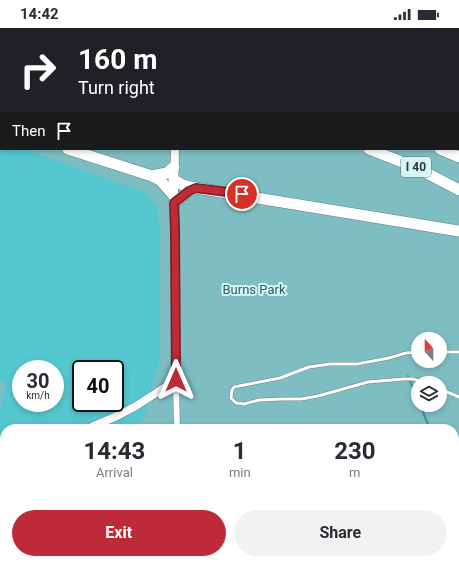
<!DOCTYPE html>
<html lang="en">
<head>
<meta charset="utf-8">
<style>
	:root { --surface:#fff; --page:#f2f2f3; --text:#2b2b33; --muted:#7c7c81; --accent:#bc2b37 }
	body { margin:0; font-family:Roboto,sans-serif; background:var(--page); color:var(--text); height:100vh; display:flex; flex-direction:column; font-size:15px; white-space:nowrap }
	* { box-sizing:border-box; margin:0 }
	p { font-size:13px; color:var(--muted) }
	.icon { flex:none; width:22px; height:22px; fill:none; stroke:currentColor; stroke-width:2; stroke-linecap:round; stroke-linejoin:round }
	.map { position:relative; flex:1; overflow:hidden }
	.panel { position:absolute; left:0px; top:396px; width:459px; height:140px; display:flex; flex-direction:column; background:var(--surface); border-radius:16px 16px 0 0; box-shadow:0 2px 6px #0003 }
	.panel>* { flex:none }
	.top-card { position:absolute; left:0px; top:0px; width:459px; height:122px; box-shadow:0 2px 6px #0003; background:#202124; color:#fff; overflow:hidden }
	.needle { width:26px; rotate:339deg }
	.tools { position:absolute; left:411px; top:304px; display:grid; gap:8px }
	.tools a { display:grid; place-items:center; width:36px; height:36px; border-radius:50%; background:var(--surface); box-shadow:0 2px 6px #0003; font-size:20px }
	.speed { position:absolute; left:12px; top:332px; display:flex; gap:8px; font-size:20px; font-weight:700; text-align:center }
	.speed>* { display:grid; place-content:center; width:52px; height:52px; border-radius:50%; background:var(--surface); box-shadow:0 2px 6px #0003; line-height:1 }
	.speed small { font-size:10px; font-weight:400 }
	.speed .limit { border:2px solid #111; border-radius:6px; background:#fff; color:#111 }
	.pin { position:absolute; display:grid; place-items:center; width:34px; height:34px; color:#fff; margin:-17px; border:2px solid #fff; border-radius:50%; box-shadow:0 1px 4px #0007 }
	.me { position:absolute; width:44px; margin:-22px; rotate:0deg; stroke-linejoin:round; filter:drop-shadow(0 0 3px #0008) }
	.turn { display:flex; align-items:center; gap:14px; height:84px; padding:0 12px; font-size:18px }
	.turn .icon { width:52px; height:52px; stroke-width:2.5 }
	.turn b { display:block; font-size:28px; line-height:34px }
	.then { display:flex; align-items:center; height:38px; padding:0 12px; background:#0003; gap:8px; font-size:15px }
	.eta { display:flex; justify-content:space-evenly; align-items:center; height:68px; text-align:center }
	.eta b { font-size:24px; font-weight:700; line-height:28px }
	.button { display:flex; gap:8px; margin-top:auto; padding:8px 12px }
	.button a { flex:1; height:46px; border-radius:24px; background:var(--accent); color:#fff; font-size:16px; font-weight:700; line-height:46px; text-align:center }
	.button a+a { background:var(--page); color:var(--text) }
	.status { display:flex; justify-content:space-between; align-items:center; height:28px; padding:0 20px; background:var(--surface); direction:ltr }
	.status svg { height:11px; fill:currentColor }
	.map>svg:first-child { display:block }
	.green { fill:#7ebec3; fill-rule:evenodd }
	.forest { fill:#55c7cf; fill-rule:evenodd }
	.lines { fill:none; stroke-linecap:round; stroke-linejoin:round }
	.stream { stroke:#3e939a; stroke-width:2 }
	.lane-casing { stroke:#627e80; stroke-width:4 }
	.street-casing { stroke:#627e80; stroke-width:7 }
	.secondary-casing { stroke:#627e80; stroke-width:9 }
	.highway-casing { stroke:#627e80; stroke-width:12 }
	.lane { stroke:#fff; stroke-width:3 }
	.street { stroke:#fff; stroke-width:6 }
	.secondary { stroke:#fff; stroke-width:8 }
	.highway { stroke:#fff; stroke-width:11 }
	.route-casing { stroke:#7a1c24; stroke-width:10 }
	.route { stroke:#bc2b37; stroke-width:7 }
	.labels { text-anchor:middle; dominant-baseline:central; stroke-width:4; stroke-linejoin:round; paint-order:stroke }
	.shield { fill:#d6f5f7; stroke:#607173; stroke-width:1 }
	.shield-label { font-size:12px; font-weight:bold; fill:#2d393a }
	.park-label { font-size:13px; fill:#2c5d60; stroke:#d6f5f7 }
</style>
</head>
<body>
<div class="status"><b>14:42</b><svg viewBox="0 0 49 12"><path d="M0 12V9h3v3zM5 12V6h3v6zM10 12V3h3v9zM15 12V0h3v12zM26 1h20v11H26zM47 4h2v5h-2z"/></svg></div>
<div class="map">
<svg width="459" height="536" viewBox="0 0 459 536">
	<rect width="100%" height="100%" fill="#c9e7ea"/>
	<path class="green" d="M 0,0 L 459,0 L 459,536 L 0,536 ZM 1,1 L 458,1 L 458,121 L 1,121 ZM 418,311 L 440,311 L 440,333 L 418,333 ZM 21,341 L 55,341 L 55,375 L 21,375 ZM 81,341 L 115,341 L 115,375 L 81,375 ZM 418,355 L 440,355 L 440,377 L 418,377 ZM 5,401 L 454,401 L 454,531 L 5,531 Z"/>
	<path class="forest" d="M 0,112 L 1,121 L 24,121 L 145,164 L 157,177 L 160,208 L 159,338 L 143,391 L 134,401 L 5,401 L 5,423 L 0,421 L 0,381 L 6,354 L 0,353 ZM 21,341 L 55,341 L 55,375 L 21,375 ZM 81,341 L 115,341 L 115,375 L 81,375 Z"/>
	<g class="lines">
		<path class="stream" d="M 408,348 L 418,372
			M 420,377 L 430,401
			M 454,521 L 459,519
			M 389,531 L 399,536
			M 380,536 L 383,531
			M 409,536 L 423,531"/>
		<defs>
			<path id="lane" d="M 418,324 L 406,325 L 389,330 L 357,336 L 330,336 L 309,339 L 280,350 L 234,359 L 232,362 L 231,370 L 236,375 L 244,376 L 259,372 L 283,371 L 301,371 L 318,368 L 368,354 L 404,351 L 413,351 L 425,355
				M 440,324 L 459,324
				M 440,361 L 459,369"/>
			<path id="street" d="M 176,352 L 177,401
				M 176,536 L 176,531"/>
			<path id="secondary" d="M 188,1 L 188,0
				M 87,401 L 117,388 L 136,378 L 176,352 L 175,202 L 174,168 L 175,121
				M 0,431 L 5,430"/>
			<path id="highway" d="M 431,0 L 431,1
				M 391,1 L 392,0
				M 0,19 L 1,20
				M 458,40 L 459,41
				M 0,42 L 1,42
				M 0,99 L 1,100
				M 68,121 L 152,148 L 160,152 L 174,168
				M 369,121 L 417,140 L 459,162
				M 440,121 L 459,129
				M 152,148 L 167,145 L 174,139
				M 174,152 L 183,157 L 190,159 L 459,203
				M 174,175 L 189,163 L 196,160"/>
		</defs>
		<use href="#lane" class="lane-casing"/>
		<use href="#street" class="street-casing"/>
		<use href="#secondary" class="secondary-casing"/>
		<use href="#highway" class="highway-casing"/>
		<use href="#lane" class="lane"/>
		<use href="#street" class="street"/>
		<use href="#secondary" class="secondary"/>
		<use href="#highway" class="highway"/>
	</g>
	<g class="lines">
		<defs>
			<path id="route" d="M 176,352 L 175,202 L 174,175 L 189,163 L 196,160 L 242,166"/>
		</defs>
		<use href="#route" class="route-casing"/>
		<use href="#route" class="route"/>
	</g>
	<g class="labels">
		<rect class="shield" x="401" y="129" width="30" height="20" rx="3"/>
		<g class="shield-label">
			<text x="416" y="139">I 40</text>
		</g>
		<g class="park-label">
			<text x="254" y="261">Burns Park</text>
		</g>
	</g>
</svg>
<div class="tools">
<a><svg class="needle" viewBox="-14 -14 28 28"><path d="M0-13l5 13h-10z" fill="#e53935"/><path d="M0 13l5-13h-10z" fill="#7c7c81"/></svg></a>
<a><svg class="icon" aria-label="layers" viewBox="0 0 24 24"><path d="M12 4l9 5-9 5-9-5zM3 14l9 5 9-5"/></svg></a>
</div>
<div class="speed"><div>30<small>km/h</small></div><div class="limit">40</div></div>
<div class="pin" style="left:242px;top:166px;background:#d93025"><svg class="icon" aria-label="arrive" viewBox="0 0 24 24"><path d="M6 21V4h12l-3 4 3 4H6"/></svg></div>
<svg class="me" style="left:176px;top:352px" viewBox="-20 -20 40 40"><path d="M0-17L14 15 0 8-14 15z" fill="#bc2b37" stroke="#fff" stroke-width="4"/></svg>
<div class="top-card">
<div class="turn"><svg class="icon" aria-label="right" viewBox="0 0 24 24"><path d="M7 20v-9h11M14 6l5 5-5 5"/></svg><div><b>160 m</b>Turn right</div></div>
<div class="then">Then<svg class="icon" aria-label="arrive" viewBox="0 0 24 24"><path d="M6 21V4h12l-3 4 3 4H6"/></svg></div>
</div>
<section class="panel">
<div class="eta">
<div><b>14:43</b><p>Arrival</p></div>
<div><b>1</b><p>min</p></div>
<div><b>230</b><p>m</p></div>
</div>
<div class="button"><a>Exit</a><a>Share</a></div>
</section>
</div>
</body>
</html>
